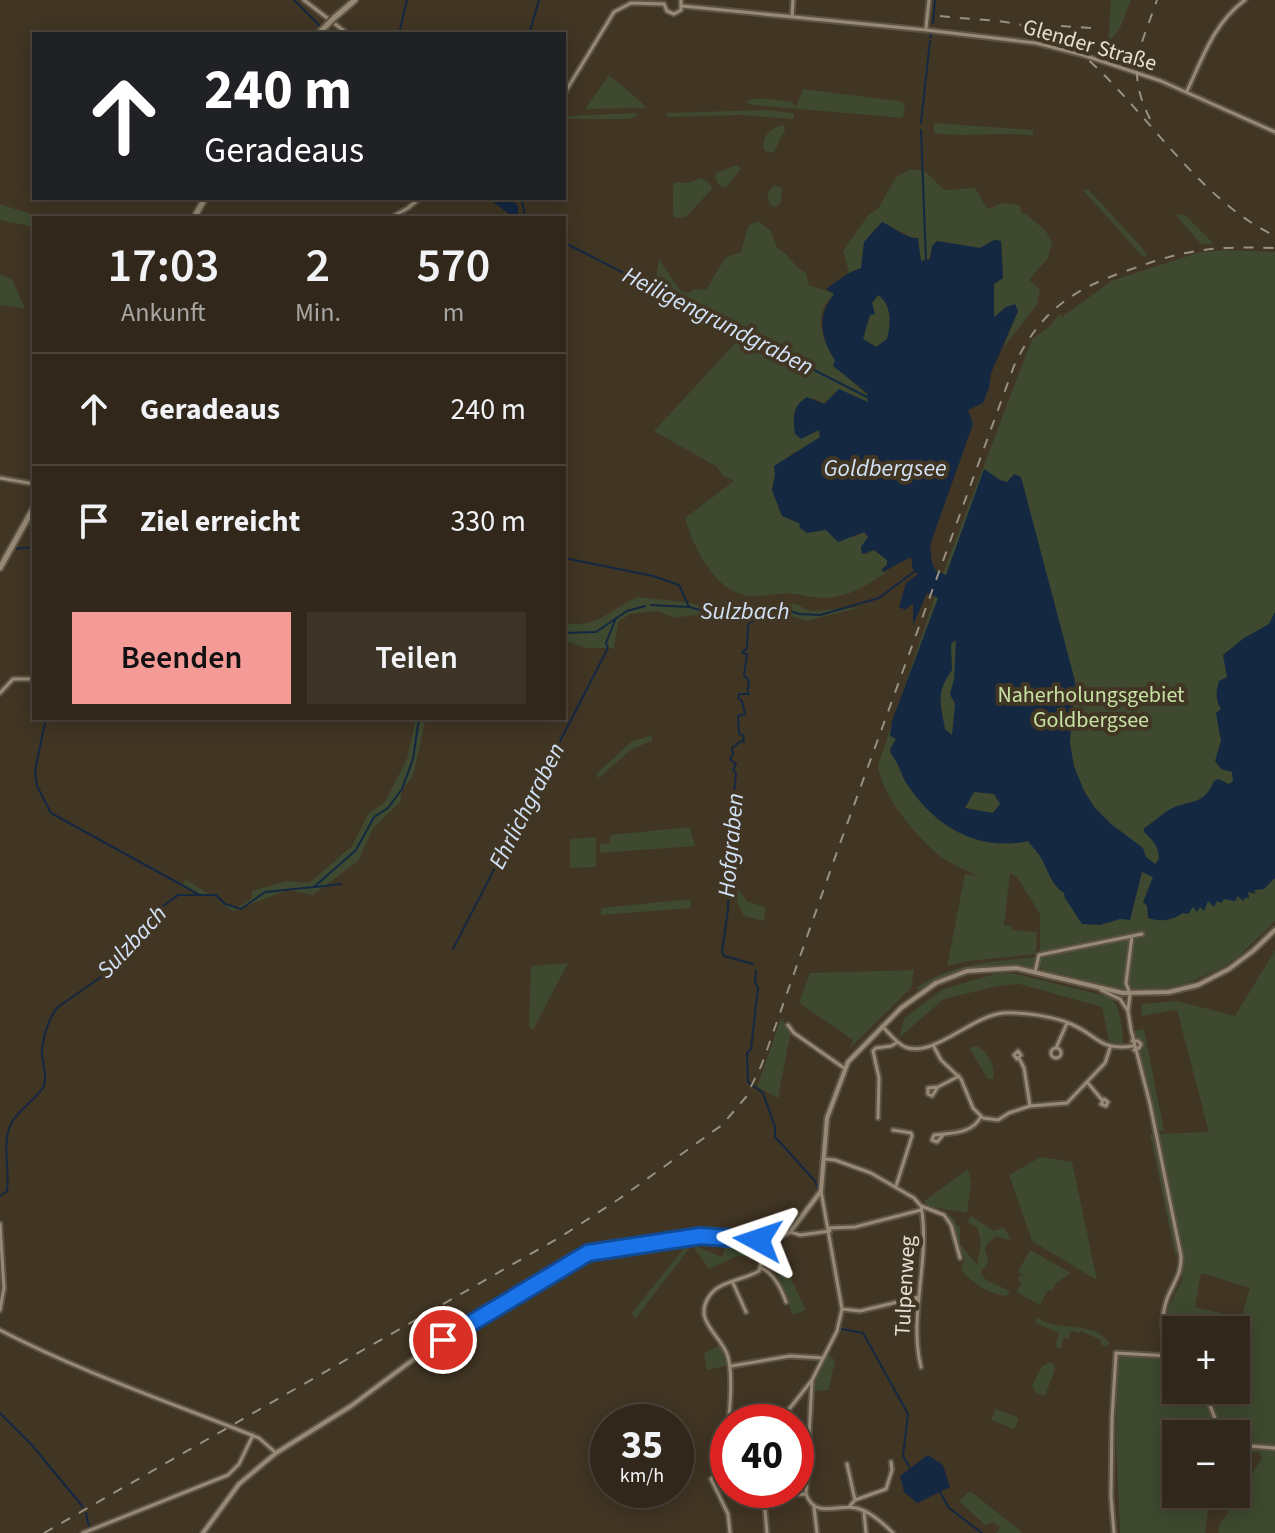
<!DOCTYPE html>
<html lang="de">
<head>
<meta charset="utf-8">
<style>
	:root { --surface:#31281b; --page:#3d3428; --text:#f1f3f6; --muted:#a8a6a3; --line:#4c443a; --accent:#f59b97 }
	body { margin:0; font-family:"Source Sans 3",sans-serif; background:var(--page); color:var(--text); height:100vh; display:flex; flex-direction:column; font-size:30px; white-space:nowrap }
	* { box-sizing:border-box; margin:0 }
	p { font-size:26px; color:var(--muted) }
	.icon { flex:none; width:44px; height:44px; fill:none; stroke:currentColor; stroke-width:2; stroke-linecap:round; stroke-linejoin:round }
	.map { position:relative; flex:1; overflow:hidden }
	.side { position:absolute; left:32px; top:216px; width:534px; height:504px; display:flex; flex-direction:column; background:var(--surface); border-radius:0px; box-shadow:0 4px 20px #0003,0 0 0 2px var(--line) }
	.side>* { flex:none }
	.banner { position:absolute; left:32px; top:32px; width:534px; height:168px; border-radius:0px; box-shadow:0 4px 20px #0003,0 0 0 2px var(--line); background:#202124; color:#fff; overflow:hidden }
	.controls { position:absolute; left:1162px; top:1316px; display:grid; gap:16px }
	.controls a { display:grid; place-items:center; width:88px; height:88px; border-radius:0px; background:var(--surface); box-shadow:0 4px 20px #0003,0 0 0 2px var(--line); font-size:40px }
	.speed { position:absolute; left:590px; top:1404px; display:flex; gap:16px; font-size:40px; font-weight:700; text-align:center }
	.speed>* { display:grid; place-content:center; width:104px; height:104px; border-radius:50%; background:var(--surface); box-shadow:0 4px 20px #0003,0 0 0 2px var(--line); line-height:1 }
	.speed small { font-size:20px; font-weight:400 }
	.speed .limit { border:12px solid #d22; background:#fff; color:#111 }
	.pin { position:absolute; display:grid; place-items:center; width:68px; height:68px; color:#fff; margin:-34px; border:4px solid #fff; border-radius:50%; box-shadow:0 2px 8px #0007 }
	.me { position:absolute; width:88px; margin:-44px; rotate:275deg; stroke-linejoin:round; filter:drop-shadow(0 0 6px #0008) }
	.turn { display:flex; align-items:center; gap:28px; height:168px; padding:0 40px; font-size:36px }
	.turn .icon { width:104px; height:104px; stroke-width:2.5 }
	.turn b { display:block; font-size:56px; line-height:68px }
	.eta { display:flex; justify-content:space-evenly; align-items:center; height:136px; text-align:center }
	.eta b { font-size:48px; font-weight:600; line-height:56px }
	.primary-button { display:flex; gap:16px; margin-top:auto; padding:16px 40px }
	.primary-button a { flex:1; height:92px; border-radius:0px; background:var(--accent); color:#111; font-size:32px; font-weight:600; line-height:92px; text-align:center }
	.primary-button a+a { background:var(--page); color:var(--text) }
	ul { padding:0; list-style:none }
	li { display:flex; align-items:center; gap:24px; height:112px; padding:0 40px; border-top:2px solid var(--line) }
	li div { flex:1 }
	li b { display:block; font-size:30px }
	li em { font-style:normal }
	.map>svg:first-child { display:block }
	.green { fill:#3e492f; fill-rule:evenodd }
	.water { fill:#142842; fill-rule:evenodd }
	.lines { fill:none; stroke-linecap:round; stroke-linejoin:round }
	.stream { stroke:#142842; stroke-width:2 }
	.minor-casing { stroke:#5d5344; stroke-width:7 }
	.tertiary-casing { stroke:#5d5344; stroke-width:8 }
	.secondary-casing { stroke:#5d5344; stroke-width:9 }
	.minor { stroke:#978975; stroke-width:3 }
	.tertiary { stroke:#978975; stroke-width:4 }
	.secondary { stroke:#978975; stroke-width:5 }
	.rail { stroke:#999082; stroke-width:2; stroke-dasharray:10 10; stroke-linecap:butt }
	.secondary-bridge-casing { stroke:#5d5344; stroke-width:9; stroke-linecap:butt }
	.secondary-bridge { stroke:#978975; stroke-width:5 }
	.route-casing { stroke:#114b97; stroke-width:20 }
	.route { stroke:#1a73e8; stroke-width:14 }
	.labels { text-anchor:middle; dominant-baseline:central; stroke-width:8; stroke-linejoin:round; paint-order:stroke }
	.street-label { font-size:22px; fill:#e6dfd4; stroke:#413524 }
	.park-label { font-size:22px; fill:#c7e1a4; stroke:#413524 }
	.water-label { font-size:24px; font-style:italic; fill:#d2e2f7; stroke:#413524 }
</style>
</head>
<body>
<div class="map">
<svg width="1275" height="1533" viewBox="0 0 1275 1533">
	<rect width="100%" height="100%" fill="#413524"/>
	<path class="green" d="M 1111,0 L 1131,0 L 1120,28 L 1108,44 Z
		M 609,75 L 648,108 L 585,109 Z
		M 803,89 L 898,101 L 905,104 L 903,118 L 753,105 L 744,102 C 757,95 776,100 791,102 L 796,107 Z
		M 766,110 L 794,113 L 794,119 L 739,115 L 667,117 L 666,113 Z
		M 637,113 L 636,117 L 629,119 L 567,119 L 568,116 Z
		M 934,123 L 1033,130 L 1033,136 C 1000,131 967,138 934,133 Z
		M 784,125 L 785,132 C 777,139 779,146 773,153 L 765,151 L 763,147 C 765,133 770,128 784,125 Z
		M 736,165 L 741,169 L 726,188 L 720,186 L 715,178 L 716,173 Z
		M 910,169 L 925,171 L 944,190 L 975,188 L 986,207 L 990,209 L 1001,203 L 1019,205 L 1022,214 L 1026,214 L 1046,231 L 1052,243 L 1048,258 L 1029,280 L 1040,289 L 1037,305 L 1003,348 L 1018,311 L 1015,305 L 1006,307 L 994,318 L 994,284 L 1003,278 L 1001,241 L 994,240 L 980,248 L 937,241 L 932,246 L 930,259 L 921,261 C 918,253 915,241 908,235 C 901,230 895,232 889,225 L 876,228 L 870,235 L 861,268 L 849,273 L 843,251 L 869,214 L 878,209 L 896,177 Z
		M 701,178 L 711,184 L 712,189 L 686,217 L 675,218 L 673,215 L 673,185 L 676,182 L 687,183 Z
		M 774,185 L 782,188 L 781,203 L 775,207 L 770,205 L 767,193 Z
		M 1088,189 L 1146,252 L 1147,256 L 1142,256 L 1083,190 Z
		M 0,204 L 43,218 L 34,218 L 34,227 L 0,220 Z
		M 1175,214 L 1185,215 L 1214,244 L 1201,244 Z
		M 758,221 L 771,231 L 777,248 C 790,254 793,267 806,273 L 809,285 L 835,294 C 831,298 825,303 823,309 C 812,337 846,379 867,394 L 868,403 L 839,390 L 825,404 L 813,398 L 820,438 L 804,449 L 792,453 L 775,475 L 772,490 L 782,516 L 799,523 L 854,537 L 864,532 L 868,537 L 865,555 L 874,550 L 887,560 L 887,565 L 882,569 L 883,572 L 888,571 C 870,584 847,598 825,598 C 814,598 804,595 794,594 C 779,592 765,597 750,596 C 715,593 693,547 685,518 L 734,481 L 723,476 L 717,467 L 654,431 L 739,339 L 738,335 C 729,329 722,329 713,326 C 695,320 694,308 670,305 L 655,285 L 659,259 L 676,285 L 681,291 L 689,293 L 695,289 L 706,290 L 725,258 L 741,252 L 748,226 Z
		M 1226,250 L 1275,252 L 1275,921 L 1239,956 L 1220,969 L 1181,986 L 1131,991 L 1043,970 L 1040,967 L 1040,914 L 1017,877 L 1010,873 L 1004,925 L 1012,926 L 1012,930 L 1037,932 L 1036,954 L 969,961 L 947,966 L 965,874 L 980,877 C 967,871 953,865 941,857 C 918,839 880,794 878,765 L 943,573 L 1032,339 L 1049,327 L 1060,313 L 1062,317 L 1111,281 L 1200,252 Z
		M 0,274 L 12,279 L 25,309 L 0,305 Z
		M 878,295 C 892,304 891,324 887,339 L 876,347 L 863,339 C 863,326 874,315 872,303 Z
		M 638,597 L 692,603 L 731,618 L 703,620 L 694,615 L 674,618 L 657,611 L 630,614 L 618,622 L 614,648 L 586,648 L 568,642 L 564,644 L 564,623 C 600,628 608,610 638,597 Z
		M 756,604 L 796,604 L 810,611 L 863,607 L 806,621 L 782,613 L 770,616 Z
		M 416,718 L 426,718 L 413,776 L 401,792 L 401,801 L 373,829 L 358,861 L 313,895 L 288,890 L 233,911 L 212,897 L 182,888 L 185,879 L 227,906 L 238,907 L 251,899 L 252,891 L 287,881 L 309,883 L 352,846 L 368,814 L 385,802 L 407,759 Z
		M 652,735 L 652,741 L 632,749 L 599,778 L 596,774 L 631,742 Z
		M 690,827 L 695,846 L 600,853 L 600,844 L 610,843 L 610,835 Z
		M 596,837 L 596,867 L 570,868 L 570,839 Z
		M 738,889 L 747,901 L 766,908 L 764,921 L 744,916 L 733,894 Z
		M 691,899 L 691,908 L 601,915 L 601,908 Z
		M 1275,950 L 1275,1533 L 1218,1533 L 1220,1523 L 1229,1512 L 1226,1500 L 1209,1501 L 1205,1533 L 1120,1533 L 1116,1442 L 1117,1358 L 1121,1355 L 1166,1356 L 1170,1352 L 1166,1326 L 1168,1308 L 1182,1280 L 1183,1251 L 1158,1134 L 1209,1132 L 1177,1010 L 1142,1016 L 1141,1004 L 1177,1001 L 1235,1016 ZM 1201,1273 L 1250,1288 L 1241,1318 L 1195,1307 ZM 1176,1330 L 1236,1330 L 1236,1390 L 1176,1390 ZM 1176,1434 L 1236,1434 L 1236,1465 L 1243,1454 L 1258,1452 L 1262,1458 L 1246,1483 L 1236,1473 L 1236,1494 L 1176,1494 Z
		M 1036,957 L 1032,968 C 988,964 959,966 920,990 L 916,988 C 957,961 991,963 1036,957 Z
		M 568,963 L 533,1030 L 529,1026 L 531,966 Z
		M 914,970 L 911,988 L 849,1049 L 853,1040 L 799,1003 L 810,973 Z
		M 998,973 L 1017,974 L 1110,997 C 1122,1009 1122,1027 1123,1043 L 1116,1045 L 1109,1041 L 1102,1007 L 1019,984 L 998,986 L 944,999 L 899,1038 L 904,1018 L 943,989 Z
		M 781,1018 L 791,1031 L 778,1098 L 757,1087 Z
		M 1144,1029 L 1164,1131 L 1157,1130 L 1137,1053 L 1143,1048 L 1141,1040 L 1135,1037 L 1134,1031 Z
		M 977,1046 C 988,1052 996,1066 993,1079 L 988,1079 L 969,1048 Z
		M 1152,1133 L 1175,1237 L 1178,1254 L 1175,1255 L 1150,1134 Z
		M 1040,1157 L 1072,1162 L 1097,1280 L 1032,1241 L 1009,1175 Z
		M 968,1169 L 971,1183 L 967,1213 L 927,1206 L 924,1201 Z
		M 943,1212 L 956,1220 L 955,1224 L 960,1227 L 960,1244 L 977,1265 L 981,1243 L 977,1227 L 967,1222 L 971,1216 L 994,1231 L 1004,1227 L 1010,1238 L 1008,1240 L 996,1236 L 986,1245 L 985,1251 L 988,1257 L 986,1267 L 982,1269 L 981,1274 L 986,1280 L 1010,1291 L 1007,1296 C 987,1294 974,1284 961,1270 L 965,1258 L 960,1254 L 953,1228 Z
		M 727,1241 L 754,1245 L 759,1257 L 737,1256 L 709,1269 L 692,1245 L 635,1319 L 632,1313 L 688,1243 L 722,1257 Z
		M 774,1243 L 806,1310 L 793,1315 L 778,1276 L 766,1263 L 762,1244 Z
		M 1030,1250 L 1071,1273 L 1056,1283 L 1052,1291 L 1048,1290 L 1040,1305 L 1016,1292 L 1022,1283 L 1018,1280 L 1020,1275 L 1026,1277 L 1018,1272 Z
		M 1037,1318 C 1059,1332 1092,1320 1110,1343 L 1105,1347 L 1101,1344 L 1101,1340 L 1081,1331 L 1079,1333 L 1071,1331 L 1068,1339 L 1064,1337 L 1061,1348 L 1057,1348 L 1056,1344 L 1059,1333 L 1034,1322 Z
		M 720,1345 L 729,1365 L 707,1370 L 704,1353 Z
		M 826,1354 L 835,1360 L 829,1390 L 814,1391 L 816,1379 Z
		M 1050,1362 L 1054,1364 L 1055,1369 L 1045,1396 L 1036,1393 L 1032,1386 L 1042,1366 Z
		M 996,1409 L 1019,1418 L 1014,1429 L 991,1420 Z
		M 970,1491 L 1021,1531 L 1021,1533 L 996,1533 L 1000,1527 L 992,1522 L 985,1525 L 959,1501 Z"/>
	<path class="water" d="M 496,198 L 510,198 L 518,206 L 518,215 L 513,217 L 493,202 Z
		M 882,222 C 894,227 905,239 918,238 L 921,261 L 930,259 L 932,246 L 937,241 L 980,248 L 994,240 L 1001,241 L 1003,278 L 994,284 L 994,317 L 1006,307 L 1015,304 L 1018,311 L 991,373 L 989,388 L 983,403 L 968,410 L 973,424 L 930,545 L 932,563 L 936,571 L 946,575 L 984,469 L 1000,480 L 1007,482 L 1014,474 L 1021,477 L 1075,681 L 1070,743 L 1074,766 L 1084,791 L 1095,808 L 1111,824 L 1143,848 L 1146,857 L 1155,864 L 1159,859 C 1159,847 1153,840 1144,832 L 1144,828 C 1153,823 1158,817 1166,812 C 1185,798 1203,809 1214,781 L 1218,779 L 1229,784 L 1233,781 L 1232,772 L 1221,769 L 1215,761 L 1221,741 L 1216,713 L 1221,709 C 1215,700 1216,691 1219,681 L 1227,677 L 1223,655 L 1244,638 L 1269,624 L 1275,612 L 1275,878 L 1264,889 L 1255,890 L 1254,892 L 1257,894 L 1248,892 L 1249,898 L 1245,898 L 1243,901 L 1238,896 L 1235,901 L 1224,899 L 1221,903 L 1217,901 L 1214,907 L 1208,901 L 1204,911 L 1200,907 L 1197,912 L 1193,907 L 1188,914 L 1183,913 C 1171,921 1161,922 1148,918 L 1147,906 L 1143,902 L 1153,877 L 1142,872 L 1130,920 L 1120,919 L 1100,925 L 1082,924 L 1065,898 L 1064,893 C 1051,885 1048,870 1041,858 C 1038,852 1032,847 1028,841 C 979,852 936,827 909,787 C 901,777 900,764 891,754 L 890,749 L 896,739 L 890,736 L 892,721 L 938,598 L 927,593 L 913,625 L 913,603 L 905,610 L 899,607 L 906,583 L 918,574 L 912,568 L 912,559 L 909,558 L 883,572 L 882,569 L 887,565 L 887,560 L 874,550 L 862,554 L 861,547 L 868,537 L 864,532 L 838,542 L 826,530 L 807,533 L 800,528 L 799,523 L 782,516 L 772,490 L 775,475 L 774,466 L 820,437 L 819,430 L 801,439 L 795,434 C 793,418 792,406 807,397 L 824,404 L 839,389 L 868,402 L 867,393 L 833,366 L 835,360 C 820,338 817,314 834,294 L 826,289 L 849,273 L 861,268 L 864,242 ZM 878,295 C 892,304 891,324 887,339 L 876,347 L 863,339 L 870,315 L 875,314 L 872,303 ZM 956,640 L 954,679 L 950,694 L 955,704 L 952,735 L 945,729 C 940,701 936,693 952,670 L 951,644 ZM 974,792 L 994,794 L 1000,804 L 993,813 L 965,808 Z
		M 928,1455 L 943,1465 L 950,1487 L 917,1503 L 904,1492 L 900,1476 Z"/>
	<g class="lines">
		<path class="stream" d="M 294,0 L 328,34
			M 933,23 L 935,0
			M 399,34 L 407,0
			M 529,34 L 539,0
			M 930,38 L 931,35
			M 921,123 L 930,41
			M 921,130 L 926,261
			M 521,198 L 526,218
			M 564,243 L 565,244
			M 569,245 L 867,397
			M 13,549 L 34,547
			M 564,558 L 653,576 L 679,585 L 689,607
			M 651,605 L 689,607 L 719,615 L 772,608
			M 778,607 L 799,614 L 820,615 L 879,598 L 915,571
			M 564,633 L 596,632 L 627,611 L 645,606
			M 46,718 L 35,771 L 37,786 L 51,813 L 198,894
			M 315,887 L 341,884
			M 453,949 L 608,648 L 606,643 L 616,618
			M 753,964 L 724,956 L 722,952 L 728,909 L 730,833 L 736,773 L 733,770 L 736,764 L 730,759 L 733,754 L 732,748 L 741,741 L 744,742 L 743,735 L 739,734 L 738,716 L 745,714 L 742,701 L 738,698 L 739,694 L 749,694 L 747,689 L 749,687 L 748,679 L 744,676 L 747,654 L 742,653 L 747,648 L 748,624 L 777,607
			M 756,970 L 755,982 L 758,988 L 751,1049 L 747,1053 L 748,1082 L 763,1093 L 775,1127 L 775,1137 L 815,1181 L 818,1189
			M 0,1196 L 7,1191 C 10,1170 2,1146 10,1126 C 15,1112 36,1100 44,1086 C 48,1074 42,1065 42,1052 C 42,1040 49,1016 58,1007 L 114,968 L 147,918 L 178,895 L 216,895 L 225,904 L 241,909 L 265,892 L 314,887 L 356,850 L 374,817 L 388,808 L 402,789 L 413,759 L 419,718
			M 841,1329 L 863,1333 L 908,1414 L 903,1456 L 910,1468
			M 0,1413 L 32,1445 L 83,1507
			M 940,1492 L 949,1508 L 982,1533
			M 86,1513 L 89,1527"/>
		<defs>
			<path id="minor" d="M 304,0 L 348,34
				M 664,4 L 667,11 L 674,14 L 681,10 L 681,0
				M 682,6 L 926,30 L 1036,43 L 1083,55 L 1161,81 L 1275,132
				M 792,17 L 793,0
				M 926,28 L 929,0
				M 1187,91 C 1203,57 1214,23 1245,0
				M 564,94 L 614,12 L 631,3 L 664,4
				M 390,218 L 408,208 L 420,198
				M 0,478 L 34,484
				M 0,693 L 13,679 L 34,679
				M 1132,936 L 1126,983 L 1130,994 L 1128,1011 L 1131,1030 L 1150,1104 L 1181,1256 C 1182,1274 1173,1283 1167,1299 C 1160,1318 1162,1348 1176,1362
				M 1035,972 L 1039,955 L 1142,934
				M 1101,990 L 1120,999 L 1128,1011
				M 788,1025 L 794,1033 L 844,1068
				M 882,1026 C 889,1033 896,1043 905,1047 C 934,1058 971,1016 1003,1013 C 1024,1012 1052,1016 1071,1024 C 1099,1036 1099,1051 1133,1046
				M 1132,1041 L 1138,1041 L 1141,1044 L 1139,1048 L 1134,1050
				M 933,1045 L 941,1060 L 961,1079 L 973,1108 L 983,1118 L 998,1120 L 1009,1113 L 1030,1106 L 1067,1103 L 1105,1063 L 1110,1048
				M 1056,1048 L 1067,1023
				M1051 1053a5 5 0 1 1 10 0a5 5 0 1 1-10 0Z
				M 1018,1051 L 1021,1055 L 1017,1059 L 1014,1055 Z
				M 1019,1058 L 1024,1068 L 1030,1106
				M 1088,1083 L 1102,1100
				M 938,1087 L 932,1096 L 928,1094 L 928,1088 L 938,1087 L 959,1076
				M 1104,1099 L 1108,1102 L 1106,1106 L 1101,1104 Z
				M 878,1118 L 879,1078 L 873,1051 L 876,1048 L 891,1046 L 898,1042
				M 893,1130 L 911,1133 L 912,1136 L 896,1186
				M 944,1134 L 937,1142 L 932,1140 L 934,1135 C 951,1133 973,1134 981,1116
				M 825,1159 L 835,1160 L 871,1173 L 914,1198 L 921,1206 L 944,1215 L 951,1225 L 960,1258
				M 821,1191 L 842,1309 L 837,1331 L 812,1380 L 806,1494 C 815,1519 837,1504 856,1508 C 870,1511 883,1523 893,1533
				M 921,1206 C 931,1260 908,1314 921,1367
				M 0,1224 L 4,1288 L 0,1310
				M 829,1228 L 855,1227 L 921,1210
				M 790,1232 L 800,1235 L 830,1231
				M 761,1268 C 774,1273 781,1288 786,1302
				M 733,1283 L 746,1312
				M 842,1309 L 860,1311 L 919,1297
				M 0,1330 C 83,1373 172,1403 259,1438 L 276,1453
				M 731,1366 L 790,1356 L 823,1358
				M 1204,1390 L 1221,1434
				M 779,1422 L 812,1380
				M 1236,1445 L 1275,1448
				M 728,1464 L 711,1479 L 728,1514 L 730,1533
				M 847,1464 L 855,1500
				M 725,1465 C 726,1438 736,1377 727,1354 C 719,1333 692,1320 710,1295 C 720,1281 744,1280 759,1271 L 762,1259 L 758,1240
				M 814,1507 L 817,1533
				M 849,1507 L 855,1500 L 886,1489 L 892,1470 L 891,1462
				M 864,1513 L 866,1533
				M 83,1533 L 228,1475 L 239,1464 L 253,1435
				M 767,1533 L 764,1498 L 778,1495 L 806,1494
				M 1114,1533 L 1111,1497 L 1112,1418 L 1116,1353 L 1170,1356"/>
			<path id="tertiary" d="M 203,1533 L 239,1484 L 276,1453 L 351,1406 L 422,1353 L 588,1253 L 700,1236 L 758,1240 L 776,1238 L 790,1232 L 821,1191 L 827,1118 L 848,1062 L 901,1008 L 936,983 L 967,971 L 1016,968 L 1123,993 L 1169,992 L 1198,985 L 1229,969 L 1253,951 L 1275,930"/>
			<path id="secondary" d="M 334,18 L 355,0
				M 194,218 L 205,198
				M 0,568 L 34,507"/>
		</defs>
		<use href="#minor" class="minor-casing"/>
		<use href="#tertiary" class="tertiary-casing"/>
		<use href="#secondary" class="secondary-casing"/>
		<use href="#minor" class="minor"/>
		<use href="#tertiary" class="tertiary"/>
		<use href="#secondary" class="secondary"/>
		<path class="rail" d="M 940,16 C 973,20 1011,19 1043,31 C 1075,43 1100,70 1123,95 C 1169,145 1213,206 1275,236
			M 1061,26 L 1092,28
			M 1150,119 C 1125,69 1141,47 1157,0
			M 44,1533 L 562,1236 L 619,1199 L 722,1125 L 746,1097 L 762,1064 L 838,849 L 1014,366 C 1040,311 1073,289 1129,270 C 1186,249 1214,246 1275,248"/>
		<defs>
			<path id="secondary-bridge" d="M 318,34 L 334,18"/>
		</defs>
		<use href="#secondary-bridge" class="secondary-bridge-casing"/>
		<use href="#secondary-bridge" class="secondary-bridge"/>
	</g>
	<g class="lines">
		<defs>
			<path id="route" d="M 443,1340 L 588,1253 L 700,1236 L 758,1240"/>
		</defs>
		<use href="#route" class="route-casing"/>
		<use href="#route" class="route"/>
	</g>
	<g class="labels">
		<g class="street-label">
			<text transform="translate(1090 45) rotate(16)">Glender Straße</text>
			<text transform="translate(905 1286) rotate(-87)">Tulpenweg</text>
		</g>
		<g class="park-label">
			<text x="1091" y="695">Naherholungsgebiet<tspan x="1091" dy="25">Goldbergsee</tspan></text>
		</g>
		<g class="water-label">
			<text transform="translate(718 321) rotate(27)">Heiligengrundgraben</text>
			<text x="885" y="468">Goldbergsee</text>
			<text x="745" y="611">Sulzbach</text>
			<text transform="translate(527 806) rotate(-63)">Ehrlichgraben</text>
			<text transform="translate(731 845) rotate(-85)">Hofgraben</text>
			<text transform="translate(132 942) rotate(-47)">Sulzbach</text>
		</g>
	</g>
</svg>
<div class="controls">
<a>+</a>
<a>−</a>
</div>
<div class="speed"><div>35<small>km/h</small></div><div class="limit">40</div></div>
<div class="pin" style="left:443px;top:1340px;background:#d93025"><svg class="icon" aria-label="arrive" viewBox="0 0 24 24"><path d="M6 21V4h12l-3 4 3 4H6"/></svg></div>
<svg class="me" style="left:758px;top:1240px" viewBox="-20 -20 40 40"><path d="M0-17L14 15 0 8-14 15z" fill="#1a73e8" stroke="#fff" stroke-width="4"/></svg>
<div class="banner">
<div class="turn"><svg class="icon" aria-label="ahead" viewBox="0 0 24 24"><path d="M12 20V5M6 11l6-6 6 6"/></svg><div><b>240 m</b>Geradeaus</div></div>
</div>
<section class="side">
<div class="eta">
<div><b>17:03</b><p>Ankunft</p></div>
<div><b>2</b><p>Min.</p></div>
<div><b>570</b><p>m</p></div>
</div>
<ul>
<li><svg class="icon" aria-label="ahead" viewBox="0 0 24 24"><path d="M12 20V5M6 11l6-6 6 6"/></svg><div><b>Geradeaus</b></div><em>240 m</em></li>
<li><svg class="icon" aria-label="arrive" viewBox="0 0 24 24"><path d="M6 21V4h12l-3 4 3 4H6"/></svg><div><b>Ziel erreicht</b></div><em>330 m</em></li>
</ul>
<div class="primary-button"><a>Beenden</a><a>Teilen</a></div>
</section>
</div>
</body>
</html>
